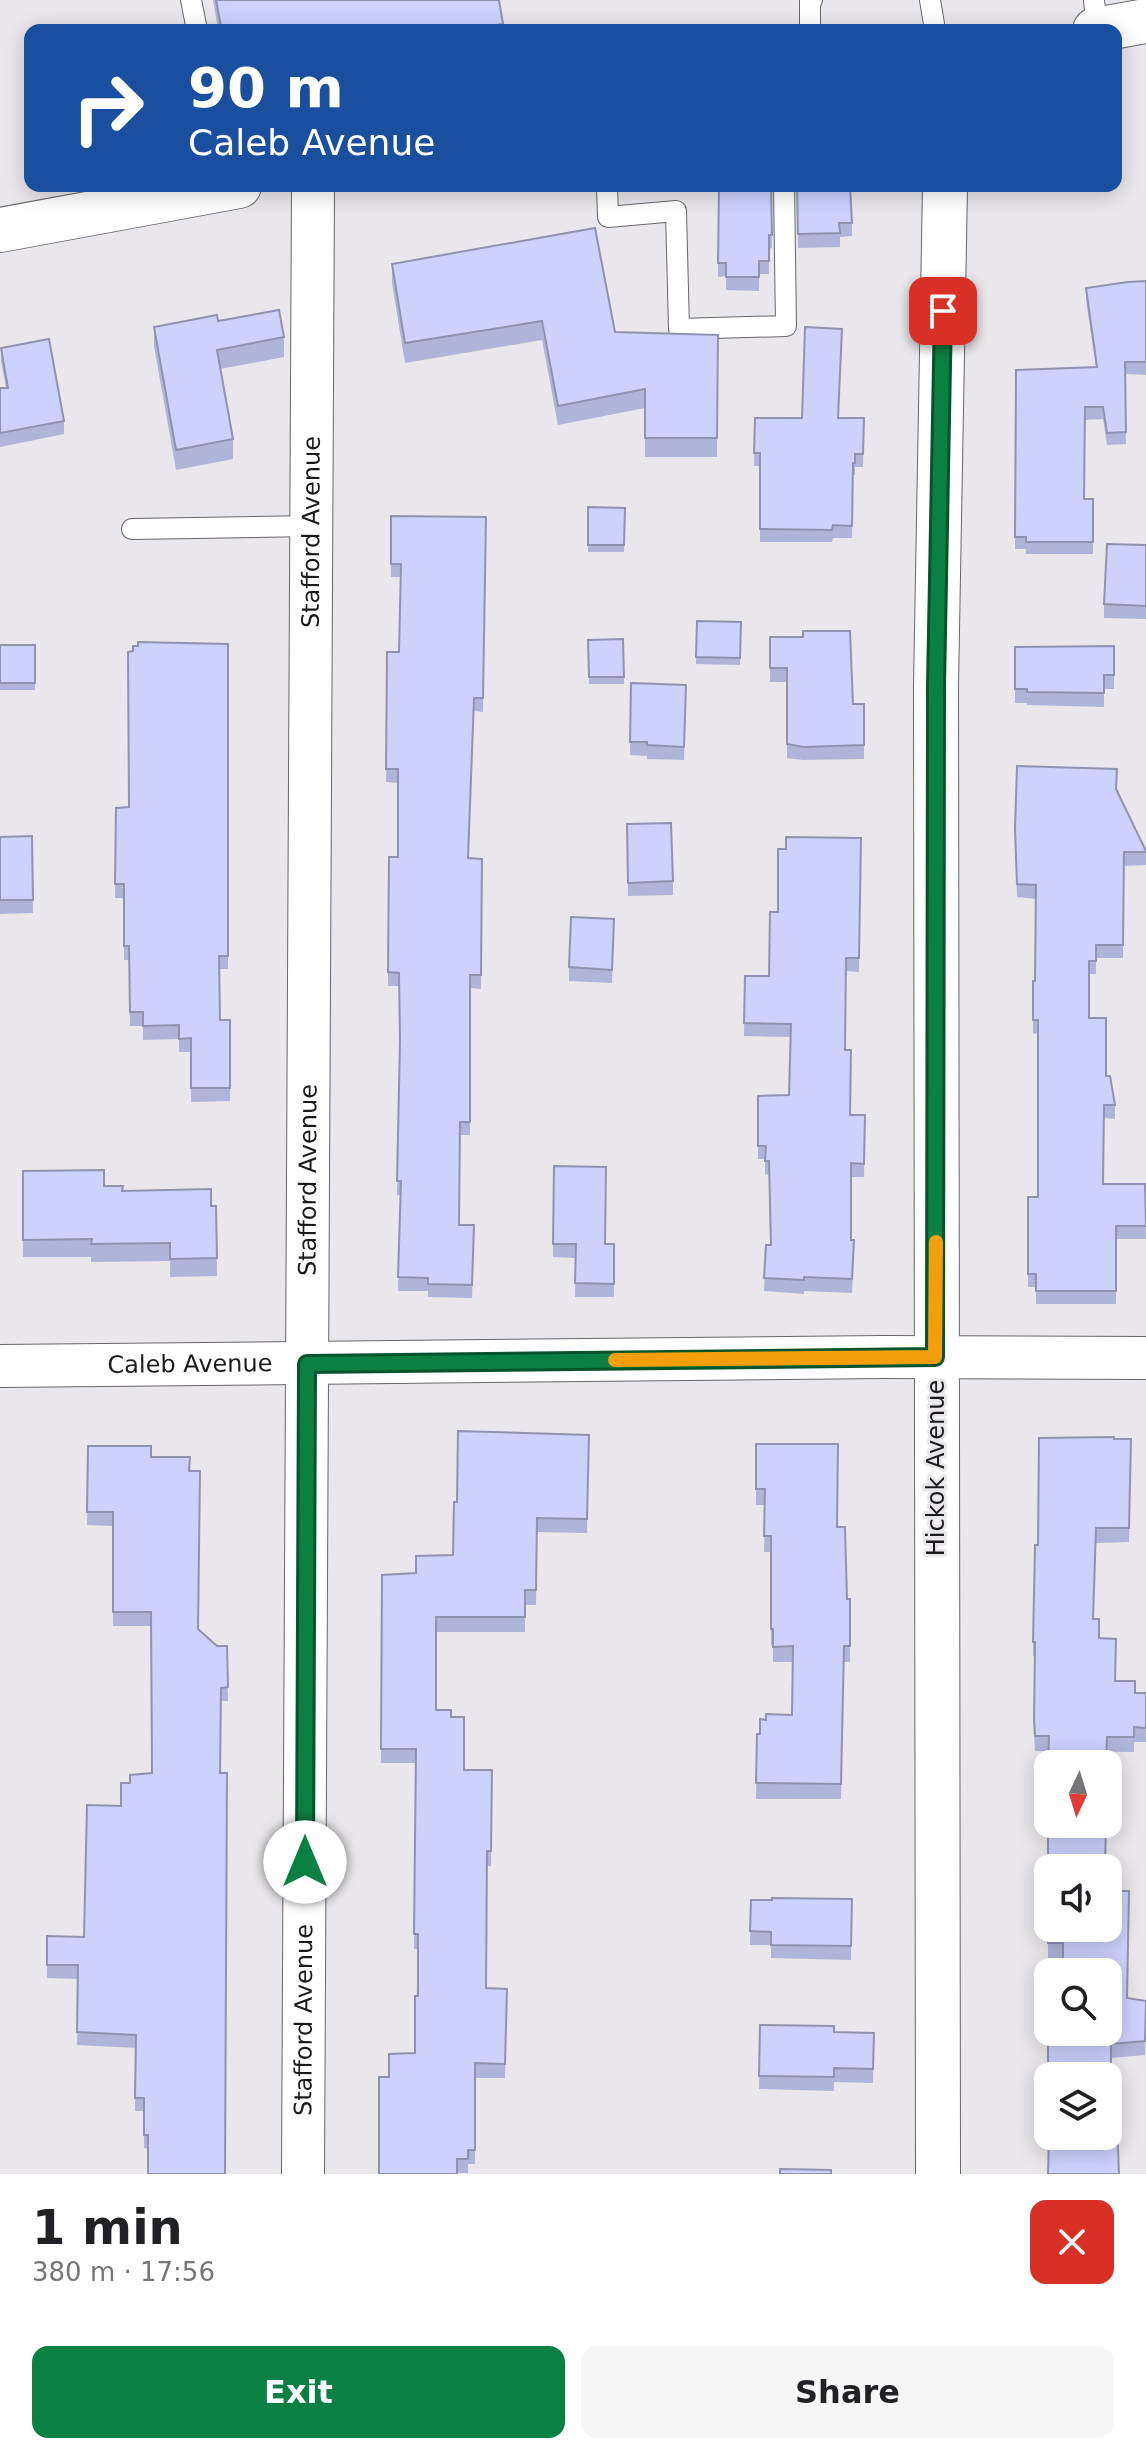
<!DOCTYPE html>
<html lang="en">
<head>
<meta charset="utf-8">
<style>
	:root { --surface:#fff; --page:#f6f6f6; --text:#202124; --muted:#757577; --accent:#0b8043 }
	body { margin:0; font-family:"DejaVu Sans",sans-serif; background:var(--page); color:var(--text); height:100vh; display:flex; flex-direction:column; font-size:30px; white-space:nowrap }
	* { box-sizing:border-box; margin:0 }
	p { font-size:26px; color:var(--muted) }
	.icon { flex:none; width:44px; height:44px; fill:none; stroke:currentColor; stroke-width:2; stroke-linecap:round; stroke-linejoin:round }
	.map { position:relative; height:2174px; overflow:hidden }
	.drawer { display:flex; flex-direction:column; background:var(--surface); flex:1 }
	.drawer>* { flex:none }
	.top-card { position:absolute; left:24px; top:24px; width:1098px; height:168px; border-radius:16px; box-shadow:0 4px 20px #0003; background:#1a4fa0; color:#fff; overflow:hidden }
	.needle { width:52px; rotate:184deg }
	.buttons { position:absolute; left:1034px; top:1750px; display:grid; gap:16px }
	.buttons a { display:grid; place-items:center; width:88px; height:88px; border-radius:16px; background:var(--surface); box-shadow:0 4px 20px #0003; font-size:40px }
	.pin { position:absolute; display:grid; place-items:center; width:68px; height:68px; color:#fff; margin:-34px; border-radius:16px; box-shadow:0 4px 12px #0006 }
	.me { position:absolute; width:88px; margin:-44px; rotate:0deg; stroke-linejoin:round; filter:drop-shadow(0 0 6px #0008) }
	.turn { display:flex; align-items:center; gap:28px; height:168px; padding:0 32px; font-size:36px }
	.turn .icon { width:104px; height:104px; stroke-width:2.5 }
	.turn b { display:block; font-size:56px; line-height:68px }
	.round { display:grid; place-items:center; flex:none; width:84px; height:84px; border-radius:16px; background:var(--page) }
	.overview { display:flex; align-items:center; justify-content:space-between; height:136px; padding:0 32px }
	h1 { font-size:48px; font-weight:700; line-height:60px }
	.cta { display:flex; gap:16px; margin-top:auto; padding:16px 32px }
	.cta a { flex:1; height:92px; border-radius:16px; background:var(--accent); color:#fff; font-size:32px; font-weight:700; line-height:92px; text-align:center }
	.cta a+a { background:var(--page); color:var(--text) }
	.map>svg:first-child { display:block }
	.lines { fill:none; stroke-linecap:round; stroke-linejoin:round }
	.service-casing { stroke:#676669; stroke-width:22 }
	.minor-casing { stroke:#676669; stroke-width:44 }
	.tertiary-casing { stroke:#676669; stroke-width:46 }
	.service { stroke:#fff; stroke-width:20 }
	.minor { stroke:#fff; stroke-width:42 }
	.tertiary { stroke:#fff; stroke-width:44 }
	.wall { fill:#b0b4d9 }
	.building { fill:#cdd1fc; stroke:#9092b0; stroke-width:2 }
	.route-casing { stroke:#07532c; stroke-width:20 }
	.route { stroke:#0b8043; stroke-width:14 }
	.slow { stroke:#f59e0b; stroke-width:14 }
	.labels { text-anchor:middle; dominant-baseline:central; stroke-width:6; stroke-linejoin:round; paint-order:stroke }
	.street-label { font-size:24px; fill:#1b1a1b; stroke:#e9e7eb }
</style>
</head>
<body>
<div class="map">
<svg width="1146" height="2174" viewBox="0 0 1146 2174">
	<rect width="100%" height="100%" fill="#e9e7eb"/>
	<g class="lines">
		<defs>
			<path id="service" d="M 191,0 L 197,30
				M 930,0 L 935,30
				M 1094,0 L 1097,30
				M 810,30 L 810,2 L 812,0
				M 607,186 L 608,217 L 676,211 L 679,329 L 786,326 L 784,186
				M 132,529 L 311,526"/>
			<g id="minor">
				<path id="s1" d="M 0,1366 L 883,1357 L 1146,1358"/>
				<path id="s2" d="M 303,2174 L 313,186"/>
			</g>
			<path id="tertiary" d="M 1095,30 L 1146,21
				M 0,230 L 239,186
				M 938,2174 L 936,686 L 945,186"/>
		</defs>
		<use href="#service" class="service-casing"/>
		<use href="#minor" class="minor-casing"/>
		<use href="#tertiary" class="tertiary-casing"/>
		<use href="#service" class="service"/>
		<use href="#minor" class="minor"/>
		<use href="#tertiary" class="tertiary"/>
	</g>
	<path class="wall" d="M 213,0 L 499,0 L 503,30 L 218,30 Z
		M 719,186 L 771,186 L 772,248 L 769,249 L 769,274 L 759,274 L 759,291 L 726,290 L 726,276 L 718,277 Z
		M 797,186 L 852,223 L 852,236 L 840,237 L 840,247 L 798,248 Z
		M 392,264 L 615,332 L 718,335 L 717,457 L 645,457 L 645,408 L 558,425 L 542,340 L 405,363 L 392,283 Z
		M 1146,281 L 1146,375 L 1125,374 L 1126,444 L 1107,445 L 1103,419 L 1085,420 L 1084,499 L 1093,499 L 1093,554 L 1026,554 L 1026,549 L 1015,549 L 1016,370 L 1096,367 L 1086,300 L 1086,288 Z
		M 218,321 L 284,337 L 284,357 L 220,369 L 233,439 L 233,459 L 176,470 L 154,346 L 154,327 Z
		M 1,348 L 64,421 L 64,434 L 0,447 L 0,388 L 6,388 L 1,361 Z
		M 755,418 L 864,418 L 863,467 L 855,467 L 855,475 L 853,475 L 852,538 L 833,538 L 832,542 L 760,542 L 760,466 L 754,466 Z
		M 588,507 L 625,508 L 624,552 L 588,552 Z
		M 391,516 L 486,517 L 483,712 L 474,711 L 468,858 L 482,859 L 481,989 L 470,988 L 470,1135 L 460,1135 L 459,1225 L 474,1225 L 472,1298 L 428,1297 L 428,1291 L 398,1291 L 400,1195 L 397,1195 L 400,1047 L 399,986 L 388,986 L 388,972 L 398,857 L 398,783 L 386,782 L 387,652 L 399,652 L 401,577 L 391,577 Z
		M 1146,545 L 1146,619 L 1104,618 L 1104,604 Z
		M 697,621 L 741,622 L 740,665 L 696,664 Z
		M 770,637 L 853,704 L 864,704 L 864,759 L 803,760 L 787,758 L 787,682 L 770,682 Z
		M 623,639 L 624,684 L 589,684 L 588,640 Z
		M 228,644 L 228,969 L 219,969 L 220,1020 L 230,1020 L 230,1101 L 191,1102 L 191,1052 L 179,1052 L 179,1039 L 143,1040 L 143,1026 L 130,1026 L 129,960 L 124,960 L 124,898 L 115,898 L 116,808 L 128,807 Z
		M 0,645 L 35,645 L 35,690 L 0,690 Z
		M 1114,646 L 1114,689 L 1104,689 L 1104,707 L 1027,705 L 1027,703 L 1015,703 L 1015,647 Z
		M 631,683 L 686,698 L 684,760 L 647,759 L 647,756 L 630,755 Z
		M 1117,789 L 1146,851 L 1146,865 L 1124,866 L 1123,958 L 1096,958 L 1096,974 L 1089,974 L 1089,1018 L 1115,1105 L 1115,1119 L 1104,1118 L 1103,1184 L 1145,1184 L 1146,1239 L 1116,1239 L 1116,1304 L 1036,1304 L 1036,1287 L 1028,1287 L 1028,1197 L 1038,1197 L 1038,1033 L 1033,1034 L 1033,981 L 1035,981 L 1036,899 L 1017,897 L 1015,842 Z
		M 627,824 L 673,881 L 673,895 L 628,896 Z
		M 32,836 L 33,913 L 0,914 L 0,837 Z
		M 861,838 L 859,972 L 846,971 L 845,1050 L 850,1115 L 865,1115 L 864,1177 L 851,1177 L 851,1240 L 854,1253 L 852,1293 L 804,1291 L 804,1294 L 764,1291 L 766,1245 L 770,1245 L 769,1175 L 765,1174 L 765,1159 L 758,1159 L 758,1096 L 789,1095 L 790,1037 L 744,1036 L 745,976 L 769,976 L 786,849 Z
		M 614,933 L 612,983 L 569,981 L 569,967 Z
		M 554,1166 L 605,1244 L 614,1244 L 614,1297 L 575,1297 L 576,1258 L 553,1257 Z
		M 23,1171 L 123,1191 L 211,1206 L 216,1206 L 217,1276 L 170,1277 L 170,1261 L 91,1262 L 91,1257 L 23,1257 Z
		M 589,1435 L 587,1533 L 537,1532 L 536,1605 L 525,1605 L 525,1632 L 436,1632 L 436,1710 L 451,1717 L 464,1770 L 492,1770 L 491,1866 L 487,1866 L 486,1988 L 507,1989 L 505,2078 L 475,2078 L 475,2164 L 468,2164 L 468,2173 L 457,2173 L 389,2077 L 415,2053 L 418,1949 L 414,1949 L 416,1763 L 381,1763 L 382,1575 L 416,1573 L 453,1555 L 457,1502 Z
		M 1114,1439 L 1131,1439 L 1129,1542 L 1096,1543 L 1093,1619 L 1116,1681 L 1135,1693 L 1146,1693 L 1146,1742 L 1134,1742 L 1134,1752 L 1035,1751 L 1034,1735 L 1035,1656 L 1033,1656 L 1033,1642 L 1038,1545 Z
		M 756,1444 L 837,1527 L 847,1599 L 850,1599 L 850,1662 L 844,1662 L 841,1799 L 756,1799 L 757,1734 L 760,1734 L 766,1720 L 792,1715 L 793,1662 L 773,1662 L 773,1645 L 771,1645 L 771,1552 L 764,1552 L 765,1505 L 756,1505 Z
		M 88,1446 L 151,1457 L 190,1471 L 199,1629 L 217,1646 L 227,1646 L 228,1701 L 221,1701 L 148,2149 L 144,2148 L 144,2111 L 135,2111 L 136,2048 L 77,2045 L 78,1979 L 47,1978 L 47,1936 L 84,1937 L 121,1806 L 130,1783 L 152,1773 L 151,1626 L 113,1626 L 113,1526 L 87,1525 Z
		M 852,1899 L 851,1960 L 771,1958 L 771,1945 L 750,1945 L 751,1900 Z
		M 1048,1928 L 1127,1998 L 1146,2001 L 1145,2055 L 1111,2058 L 1048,2174 L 1108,2032 L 1063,1958 L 1048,1958 Z
		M 760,2025 L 834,2032 L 874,2033 L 873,2083 L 834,2082 L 834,2091 L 759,2089 Z"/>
	<path class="building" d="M 216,0 L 499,0 L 503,24 L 467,30 L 228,30 L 227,25 L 221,26 Z
		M 719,186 L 771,186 L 772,235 L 769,235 L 769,261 L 759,261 L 759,277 L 726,277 L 726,263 L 718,263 Z
		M 797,186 L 850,186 L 852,223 L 839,223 L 840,233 L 798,234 Z
		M 595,228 L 615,332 L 718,335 L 717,438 L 645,438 L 645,389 L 558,406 L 542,321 L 405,343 L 392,264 Z
		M 1146,281 L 1146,362 L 1125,362 L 1126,432 L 1107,433 L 1103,407 L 1085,407 L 1084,499 L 1093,499 L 1093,542 L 1026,542 L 1026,537 L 1015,537 L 1016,370 L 1097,367 L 1086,288 L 1128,282 Z
		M 279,310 L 284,337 L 217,350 L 233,439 L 176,450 L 154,327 L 217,315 L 218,321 Z
		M 805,327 L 842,329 L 838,418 L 864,418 L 863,454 L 855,454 L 855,463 L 853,463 L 852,526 L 833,525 L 832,530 L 760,529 L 760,453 L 754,453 L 755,418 L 802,418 Z
		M 49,339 L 64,421 L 0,433 L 0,388 L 8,388 L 1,348 Z
		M 588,507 L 625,508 L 624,545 L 588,545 Z
		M 391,516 L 486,517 L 483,698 L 474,698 L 468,858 L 482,859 L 481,975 L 470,975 L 470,1122 L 460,1122 L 459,1225 L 474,1225 L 472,1285 L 428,1284 L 428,1278 L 398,1277 L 401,1181 L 397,1181 L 400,1041 L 399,973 L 388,972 L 389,857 L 398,857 L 398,769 L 386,769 L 387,652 L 399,652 L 401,564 L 391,564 Z
		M 1107,544 L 1146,545 L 1146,606 L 1104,604 Z
		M 697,621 L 741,622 L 740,658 L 696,657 Z
		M 803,631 L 850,631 L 853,704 L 864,704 L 864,745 L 803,747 L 787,744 L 787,668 L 770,668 L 770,637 L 803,637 Z
		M 623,639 L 624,677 L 589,677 L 588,640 Z
		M 138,642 L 228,644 L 228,956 L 219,956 L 220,1020 L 230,1020 L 230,1088 L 191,1088 L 191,1038 L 179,1039 L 179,1025 L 143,1026 L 143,1012 L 130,1012 L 129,946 L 124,946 L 124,884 L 115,884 L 116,808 L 129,807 L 128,652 L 133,651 L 133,646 L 138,646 Z
		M 0,645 L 35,645 L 35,683 L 0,683 Z
		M 1114,646 L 1114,675 L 1104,675 L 1104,693 L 1027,692 L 1027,689 L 1015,689 L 1015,647 Z
		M 631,683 L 686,685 L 684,747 L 647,745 L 647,742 L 630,742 Z
		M 1017,766 L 1117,769 L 1116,789 L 1146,851 L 1146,852 L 1124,852 L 1123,945 L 1096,945 L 1096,961 L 1089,961 L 1089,1018 L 1106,1018 L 1106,1076 L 1110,1076 L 1115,1105 L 1104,1105 L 1103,1184 L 1145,1184 L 1146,1226 L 1116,1226 L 1116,1291 L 1036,1291 L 1036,1274 L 1028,1274 L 1028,1197 L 1038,1197 L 1038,1020 L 1033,1020 L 1033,981 L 1035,981 L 1036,885 L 1017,884 L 1015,829 Z
		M 671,823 L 673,881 L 628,883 L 627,824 Z
		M 32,836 L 33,900 L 0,900 L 0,837 Z
		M 786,837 L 861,838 L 859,958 L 846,958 L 845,1050 L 851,1050 L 850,1115 L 865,1115 L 864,1164 L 851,1163 L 851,1240 L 854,1240 L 852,1279 L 804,1277 L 804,1280 L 764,1278 L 766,1245 L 771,1245 L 769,1161 L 765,1161 L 766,1146 L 758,1146 L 758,1096 L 789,1095 L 791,1024 L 744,1023 L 745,976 L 769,976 L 770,912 L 778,912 L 778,849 L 786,849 Z
		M 571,917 L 614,919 L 612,970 L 569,967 Z
		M 554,1166 L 606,1167 L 605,1244 L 614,1244 L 614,1284 L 575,1283 L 576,1244 L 553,1244 Z
		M 104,1170 L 104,1186 L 123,1186 L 122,1191 L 211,1189 L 211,1206 L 216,1206 L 217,1258 L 170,1259 L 170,1243 L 91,1244 L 92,1239 L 23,1240 L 23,1171 Z
		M 458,1431 L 589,1435 L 587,1519 L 537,1518 L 536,1590 L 525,1590 L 525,1617 L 436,1617 L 436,1710 L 451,1710 L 451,1717 L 464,1717 L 464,1770 L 492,1770 L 491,1851 L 487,1851 L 486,1988 L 507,1989 L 505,2064 L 475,2063 L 475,2150 L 468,2150 L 468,2159 L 457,2159 L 457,2174 L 379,2174 L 379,2077 L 389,2077 L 389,2054 L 415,2053 L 415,1996 L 418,1996 L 418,1934 L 414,1934 L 416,1749 L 381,1749 L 382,1575 L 416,1573 L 416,1556 L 453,1555 L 454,1502 L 457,1502 Z
		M 1114,1437 L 1114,1439 L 1131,1439 L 1129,1528 L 1096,1528 L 1093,1619 L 1099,1619 L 1099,1638 L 1116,1639 L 1115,1681 L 1135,1681 L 1135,1693 L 1146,1693 L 1146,1728 L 1134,1727 L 1134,1737 L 1107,1737 L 1106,1764 L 1048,1764 L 1049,1736 L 1035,1736 L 1034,1720 L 1035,1642 L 1033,1642 L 1035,1545 L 1038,1545 L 1039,1438 Z
		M 756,1444 L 838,1444 L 837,1527 L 845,1527 L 847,1599 L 850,1599 L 850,1646 L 844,1646 L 841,1784 L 756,1783 L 757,1734 L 760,1734 L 760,1719 L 766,1720 L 766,1714 L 792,1715 L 793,1646 L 773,1647 L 773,1629 L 771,1629 L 771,1536 L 764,1536 L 765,1489 L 756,1489 Z
		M 88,1446 L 151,1446 L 151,1457 L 190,1457 L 189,1471 L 200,1471 L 198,1629 L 217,1646 L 227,1646 L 228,1687 L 221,1688 L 220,1773 L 227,1773 L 225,2174 L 148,2174 L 148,2135 L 144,2135 L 144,2098 L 135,2098 L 136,2035 L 77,2032 L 78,1965 L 47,1965 L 47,1936 L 84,1937 L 87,1805 L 121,1806 L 121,1783 L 130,1783 L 130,1775 L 152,1773 L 151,1612 L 113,1612 L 113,1512 L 87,1512 Z
		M 1048,1824 L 1106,1824 L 1105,1868 L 1048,1868 Z
		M 1108,1891 L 1129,1891 L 1127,1998 L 1146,2001 L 1145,2041 L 1111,2044 L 1111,2122 L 1117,2122 L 1119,2174 L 1048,2174 L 1049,2136 L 1108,2136 L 1108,2076 L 1048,2076 L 1048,2020 L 1048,2032 L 1108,2032 L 1108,1972 L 1063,1972 L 1063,1943 L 1048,1943 L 1048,1928 L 1108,1928 Z
		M 772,1898 L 852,1899 L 851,1946 L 771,1945 L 771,1932 L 750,1931 L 751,1900 L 772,1900 Z
		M 760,2025 L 834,2026 L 834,2032 L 874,2033 L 873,2069 L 834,2068 L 834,2077 L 759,2076 Z
		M 780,2169 L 831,2170 L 831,2174 L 780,2174 Z"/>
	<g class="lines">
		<defs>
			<path id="route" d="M 305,1862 L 307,1364 L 935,1357 L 936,686 L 943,311"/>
		</defs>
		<use href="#route" class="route-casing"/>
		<use href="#route" class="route"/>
		<path class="slow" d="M 615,1360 L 935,1357 L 936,1242"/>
	</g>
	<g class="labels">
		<g class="street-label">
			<text stroke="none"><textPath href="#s2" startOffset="1642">Stafford Avenue</textPath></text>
			<text stroke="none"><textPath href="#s2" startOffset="994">Stafford Avenue</textPath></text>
			<text stroke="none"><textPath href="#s1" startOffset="190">Caleb Avenue</textPath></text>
			<text transform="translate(936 1468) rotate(-90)">Hickok Avenue</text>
			<text stroke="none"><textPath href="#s2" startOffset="154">Stafford Avenue</textPath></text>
		</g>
	</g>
</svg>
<div class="buttons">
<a><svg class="needle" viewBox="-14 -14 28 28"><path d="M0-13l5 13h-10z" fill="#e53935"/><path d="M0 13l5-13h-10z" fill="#757577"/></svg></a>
<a><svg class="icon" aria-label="sound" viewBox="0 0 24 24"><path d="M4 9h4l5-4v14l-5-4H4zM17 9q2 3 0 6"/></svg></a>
<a><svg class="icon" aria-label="search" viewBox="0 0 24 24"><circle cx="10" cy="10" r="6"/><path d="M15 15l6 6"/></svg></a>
<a><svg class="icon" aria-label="layers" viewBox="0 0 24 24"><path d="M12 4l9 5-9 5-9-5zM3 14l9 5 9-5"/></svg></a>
</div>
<div class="pin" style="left:943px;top:311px;background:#d93025"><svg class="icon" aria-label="arrive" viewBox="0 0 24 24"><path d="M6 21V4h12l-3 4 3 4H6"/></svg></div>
<svg class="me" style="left:305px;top:1862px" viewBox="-20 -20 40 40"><circle r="19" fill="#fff"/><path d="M0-13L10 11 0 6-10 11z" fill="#0b8043"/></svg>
<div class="top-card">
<div class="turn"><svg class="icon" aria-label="right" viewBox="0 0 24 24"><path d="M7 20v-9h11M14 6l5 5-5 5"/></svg><div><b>90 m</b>Caleb Avenue</div></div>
</div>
</div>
<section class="drawer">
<div class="overview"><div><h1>1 min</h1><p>380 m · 17:56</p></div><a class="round" style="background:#d93025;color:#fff"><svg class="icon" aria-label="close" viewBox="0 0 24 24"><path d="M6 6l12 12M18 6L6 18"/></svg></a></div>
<div class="cta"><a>Exit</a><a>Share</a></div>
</section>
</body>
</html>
